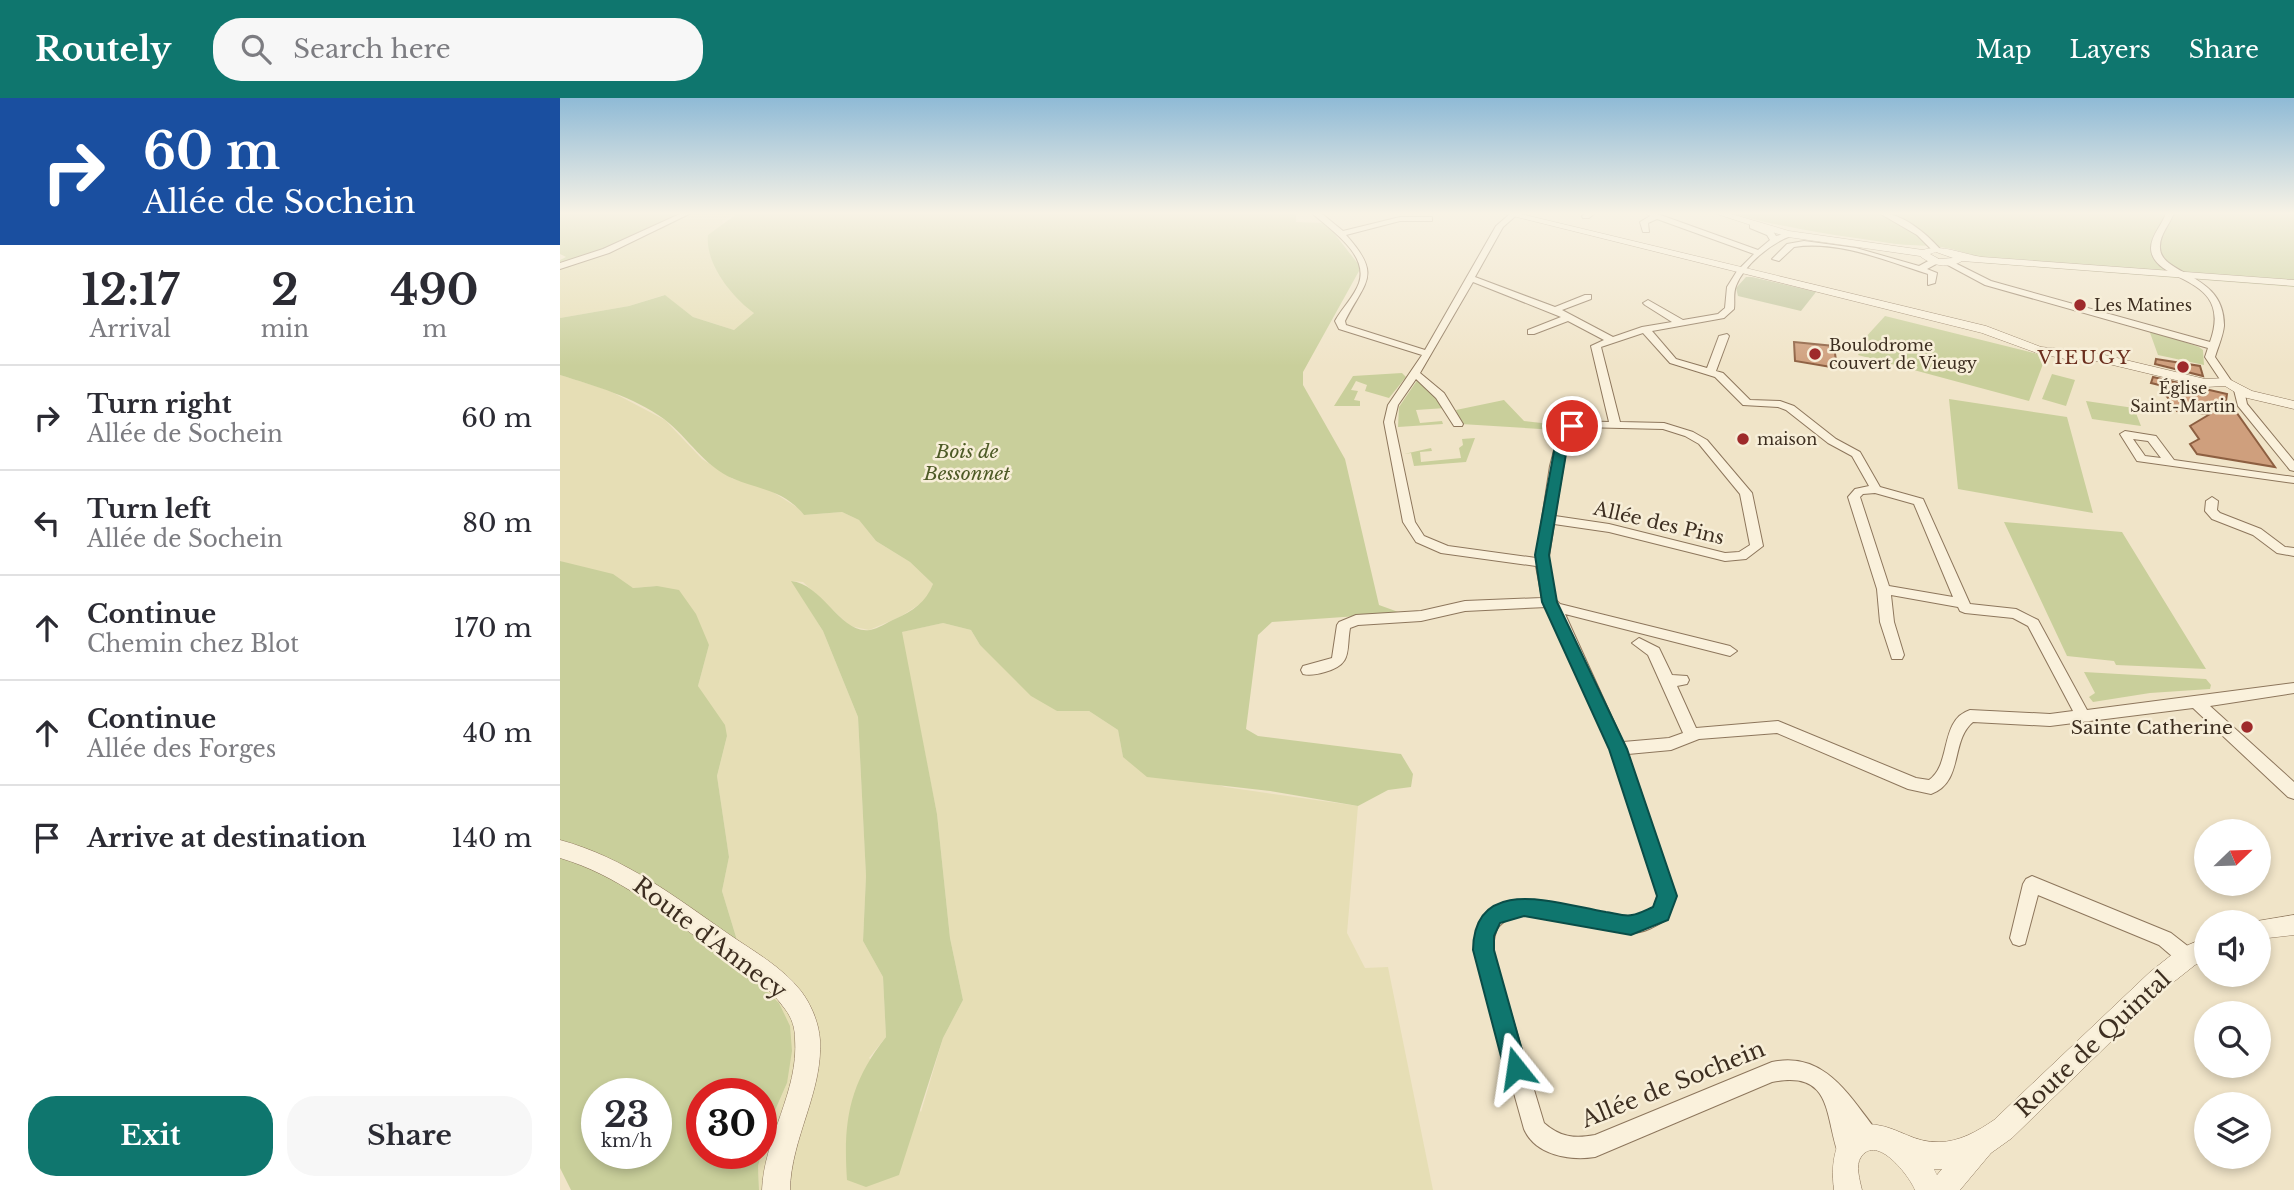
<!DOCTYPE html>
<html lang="en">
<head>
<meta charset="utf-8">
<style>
	:root { --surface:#fff; --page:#f7f7f7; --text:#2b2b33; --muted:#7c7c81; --line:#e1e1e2; --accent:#0f766e }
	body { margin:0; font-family:"Libre Baskerville",serif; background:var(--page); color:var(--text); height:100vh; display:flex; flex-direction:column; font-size:26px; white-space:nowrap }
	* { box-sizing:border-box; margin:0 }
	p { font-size:23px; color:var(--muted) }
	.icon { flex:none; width:38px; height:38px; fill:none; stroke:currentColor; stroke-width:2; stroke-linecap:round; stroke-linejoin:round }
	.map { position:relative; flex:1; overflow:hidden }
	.side { display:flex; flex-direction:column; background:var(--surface); width:560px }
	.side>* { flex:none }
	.top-card { background:#1a4fa0; color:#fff; overflow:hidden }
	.needle { width:46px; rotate:67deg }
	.buttons { position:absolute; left:1634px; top:721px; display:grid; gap:14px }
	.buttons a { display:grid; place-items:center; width:77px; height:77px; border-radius:50%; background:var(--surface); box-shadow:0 4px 10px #0003; font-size:35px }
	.speed { position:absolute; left:21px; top:980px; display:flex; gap:14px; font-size:35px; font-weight:700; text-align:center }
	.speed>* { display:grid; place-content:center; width:91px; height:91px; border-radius:50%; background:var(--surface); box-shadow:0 4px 10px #0003; line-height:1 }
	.speed small { font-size:18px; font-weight:400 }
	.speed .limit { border:10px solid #d22; background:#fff; color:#111 }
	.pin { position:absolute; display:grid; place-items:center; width:60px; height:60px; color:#fff; margin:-30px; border:4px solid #fff; border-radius:50%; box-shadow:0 2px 7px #0007 }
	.me { position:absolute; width:77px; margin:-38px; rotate:345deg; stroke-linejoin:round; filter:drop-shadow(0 0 5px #0008) }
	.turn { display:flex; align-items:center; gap:24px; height:147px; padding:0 28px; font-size:32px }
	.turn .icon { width:91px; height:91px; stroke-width:2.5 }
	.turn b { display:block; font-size:49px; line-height:60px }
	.eta { display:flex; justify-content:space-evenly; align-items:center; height:119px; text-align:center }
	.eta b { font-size:42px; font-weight:700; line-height:49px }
	.cta { display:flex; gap:14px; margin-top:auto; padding:14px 28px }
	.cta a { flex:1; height:80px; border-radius:28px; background:var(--accent); color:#fff; font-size:28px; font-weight:700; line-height:80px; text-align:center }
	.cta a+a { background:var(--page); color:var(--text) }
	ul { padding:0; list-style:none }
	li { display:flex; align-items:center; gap:21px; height:105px; padding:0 28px; border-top:2px solid var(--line) }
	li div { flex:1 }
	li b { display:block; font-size:26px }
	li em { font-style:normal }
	header { display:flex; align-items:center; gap:42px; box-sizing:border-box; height:98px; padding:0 35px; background:var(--accent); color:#fff }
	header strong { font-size:33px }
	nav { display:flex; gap:38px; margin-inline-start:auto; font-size:24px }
	.search { width:490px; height:63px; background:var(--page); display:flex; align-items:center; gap:18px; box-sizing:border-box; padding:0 24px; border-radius:28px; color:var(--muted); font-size:26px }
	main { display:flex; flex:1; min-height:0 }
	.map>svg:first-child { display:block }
	.farmland { fill:#e6deb5 }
	.green { fill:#c9cf9b; fill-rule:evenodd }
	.cemetery { fill:#bfc49a }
	.building { fill:#cf9f7d; stroke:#8d5f41; stroke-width:2 }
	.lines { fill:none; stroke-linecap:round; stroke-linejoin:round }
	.minor-casing { stroke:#8d765c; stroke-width:2 }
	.tertiary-casing { stroke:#8d765c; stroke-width:1 }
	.minor { fill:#faf1dc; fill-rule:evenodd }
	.tertiary { fill:#faf1dc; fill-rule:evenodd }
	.route { fill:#0f766e; stroke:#0a4d48; stroke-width:2 }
	.poi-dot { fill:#9e2a2b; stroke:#f7eed8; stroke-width:2.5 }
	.labels { text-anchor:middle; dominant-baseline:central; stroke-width:5; stroke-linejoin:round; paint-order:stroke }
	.far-poi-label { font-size:16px; fill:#3d2e20; stroke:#f7eed8; text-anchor:start }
	.far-quarter-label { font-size:19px; letter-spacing:2px; fill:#6b2e1e; stroke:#f7eed8 }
	.park-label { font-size:19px; font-style:italic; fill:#4d5a26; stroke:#f7eed8 }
	.street-label { font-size:19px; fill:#3d2e20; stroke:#f7eed8 }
	.poi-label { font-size:19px; fill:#3d2e20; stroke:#f7eed8; text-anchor:end }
	.near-street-label { font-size:23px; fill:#3d2e20; stroke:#f7eed8 }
</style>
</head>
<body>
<header>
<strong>Routely</strong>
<div class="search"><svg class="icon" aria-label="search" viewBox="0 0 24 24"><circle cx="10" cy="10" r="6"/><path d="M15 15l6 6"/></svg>Search here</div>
<nav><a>Map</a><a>Layers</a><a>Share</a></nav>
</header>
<main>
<section class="side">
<div class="top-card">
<div class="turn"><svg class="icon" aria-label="right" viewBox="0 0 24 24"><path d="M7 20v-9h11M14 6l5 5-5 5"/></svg><div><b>60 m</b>Allée de Sochein</div></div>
</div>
<div class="eta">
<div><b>12:17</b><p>Arrival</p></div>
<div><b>2</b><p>min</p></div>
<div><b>490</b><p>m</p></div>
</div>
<ul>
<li><svg class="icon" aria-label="right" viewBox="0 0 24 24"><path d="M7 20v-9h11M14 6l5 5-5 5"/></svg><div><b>Turn right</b><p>Allée de Sochein</p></div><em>60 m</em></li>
<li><svg class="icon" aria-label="left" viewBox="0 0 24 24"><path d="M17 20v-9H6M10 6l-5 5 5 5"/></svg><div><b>Turn left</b><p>Allée de Sochein</p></div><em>80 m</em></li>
<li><svg class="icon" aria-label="ahead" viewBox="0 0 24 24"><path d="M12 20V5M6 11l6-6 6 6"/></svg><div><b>Continue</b><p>Chemin chez Blot</p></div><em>170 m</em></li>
<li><svg class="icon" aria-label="ahead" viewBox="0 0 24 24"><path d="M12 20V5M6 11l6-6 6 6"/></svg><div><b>Continue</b><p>Allée des Forges</p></div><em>40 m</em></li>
<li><svg class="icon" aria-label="arrive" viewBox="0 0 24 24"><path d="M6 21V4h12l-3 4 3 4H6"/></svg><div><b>Arrive at destination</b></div><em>140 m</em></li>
</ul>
<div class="cta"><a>Exit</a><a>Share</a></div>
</section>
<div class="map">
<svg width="1734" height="1092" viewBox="0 0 1734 1092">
	<rect width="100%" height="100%" fill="#f0e4c8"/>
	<path class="farmland" d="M 133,115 L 178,115 L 162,123 L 194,215 L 174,232 L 133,219 L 104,197 L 69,208 L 0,220 L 0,168 L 7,170 L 104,130 Z
		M 0,277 L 48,292 L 105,322 L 142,361 L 173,381 L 205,389 L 238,410 L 244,417 L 282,414 L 299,422 L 316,443 L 350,464 L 373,486 L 366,502 L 340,519 L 309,532 L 290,528 L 243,484 L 232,483 L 263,533 L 298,619 L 306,778 L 303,843 L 323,879 L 326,939 L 309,960 L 361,1014 L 383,940 L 403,902 L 390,840 L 377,716 L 341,534 L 383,525 L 411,532 L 420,547 L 497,613 L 529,613 L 558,632 L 563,659 L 665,689 L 798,708 L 787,835 L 805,870 L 828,869 L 873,1092 L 199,1092 L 198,1068 L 210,1024 L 227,985 L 219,905 L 187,875 L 162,793 L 169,759 L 157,678 L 167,638 L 138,588 L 149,547 L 97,488 L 73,490 L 0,463 Z"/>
	<path class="green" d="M 0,115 L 133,115 L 104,130 L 7,170 L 0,168 L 0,162 L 6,159 L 0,156 Z
		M 178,115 L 736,115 L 736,124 L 766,125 L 799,167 L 799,173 L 743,274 L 743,287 L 785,361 L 819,507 L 841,515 L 712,524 L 698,537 L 686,631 L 698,638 L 841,656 L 853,676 L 851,689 L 828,692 L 798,708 L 710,693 L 587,679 L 563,659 L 558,632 L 529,613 L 497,613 L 471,598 L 420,547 L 411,532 L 383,525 L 342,534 L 377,716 L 390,840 L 403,902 L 383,940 L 339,1077 L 306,1089 L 287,1082 C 283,1023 289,986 326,939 L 323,879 L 303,843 L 306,778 L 298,619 L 263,533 L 231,483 C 263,486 281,537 310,532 C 318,531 328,524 335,521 C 353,513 366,504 373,486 L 350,464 L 316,443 L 299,422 L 282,414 L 244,417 C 224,392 200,392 174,381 C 143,368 129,340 104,321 C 74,299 35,288 0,277 L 0,220 L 69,208 L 105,197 L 133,219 L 174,232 L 194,215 C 172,199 145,166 148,137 Z
		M 1170,115 L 1734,115 L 1734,189 L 1422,165 C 1394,143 1361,150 1329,145 C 1275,137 1222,130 1170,115 Z
		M 1325,218 L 1486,258 L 1469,303 L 1298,257 L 1308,243 L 1304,241 Z
		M 1589,232 L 1639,249 L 1643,252 L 1644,267 L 1598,257 Z
		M 842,275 L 846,279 L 829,300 L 805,293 L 807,287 L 796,283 L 791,292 L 798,293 L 794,302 L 800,303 L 800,308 L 774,308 L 793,278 Z
		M 1492,276 L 1515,282 L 1506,308 L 1482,301 Z
		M 858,281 L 863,282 L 886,310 L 856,312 L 860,325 L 882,323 L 883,326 L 838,329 L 839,309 Z
		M 1389,301 L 1507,319 L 1533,415 L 1398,391 Z
		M 944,302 L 964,323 L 999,327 L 996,332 L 901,326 L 896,312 Z
		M 1526,303 L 1574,310 L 1581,328 L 1532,321 Z
		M 915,340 L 906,364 L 854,368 L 851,355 L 844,356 L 871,350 L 872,353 L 860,354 L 861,364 L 901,360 L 899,350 L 903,347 L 902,341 Z
		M 1444,424 L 1562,434 L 1646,571 L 1556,567 L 1554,563 L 1507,558 Z
		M 0,463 L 53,476 L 73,490 L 97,488 L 119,492 L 136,516 L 149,547 L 138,588 L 165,627 L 167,638 L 157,678 L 169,759 L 162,793 L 187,875 L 219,905 L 230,928 L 232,953 L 227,985 L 210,1024 L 198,1068 L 199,1092 L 11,1092 L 0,1070 ZM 37,996 L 96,996 L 96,1055 L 37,1055 ZM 142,996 L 201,996 L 201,1055 L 142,1055 Z
		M 1524,574 L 1646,581 L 1651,587 L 1650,591 L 1590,595 L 1533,604 L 1529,599 L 1535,595 Z"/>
	<path class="cemetery" d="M 1186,179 L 1192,179 L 1256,194 L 1241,213 L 1178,198 L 1176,190 Z"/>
	<path class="building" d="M 1234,244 L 1274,248 L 1277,270 L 1235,263 Z
		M 1596,261 L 1640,268 L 1643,278 L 1595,266 Z
		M 1593,279 L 1667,296 L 1665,310 L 1674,311 L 1715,369 L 1637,356 L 1630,346 L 1639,341 L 1630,328 L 1650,316 L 1617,313 L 1599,287 L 1591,285 Z"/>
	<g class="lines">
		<defs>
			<path id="minor" d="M 122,115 L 131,115 L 49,155 L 0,171 L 0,165 L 43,151 Z
				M 752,115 L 761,115 L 783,133 L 840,119 L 872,119 L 872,123 L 840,123 L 786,137 C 823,178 805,183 785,223 L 786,227 L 865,252 L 936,128 L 951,115 L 959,115 L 943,129 L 915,179 L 995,209 L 1025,197 L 1031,197 L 1031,201 L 1002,212 L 1053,239 L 1082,229 L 1112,224 L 1085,207 L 1083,205 L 1088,202 L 1123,222 L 1158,216 L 1165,210 L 1167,189 L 1177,173 L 1194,156 L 1097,121 L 1088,125 L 1089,134 L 1083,134 L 1080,124 L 1090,118 L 1085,115 L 1095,115 L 1198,152 L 1210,142 L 1207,137 L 1190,130 L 1190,126 L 1213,133 L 1216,138 L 1231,134 L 1231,138 C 1211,145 1184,167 1176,188 C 1173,195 1175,203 1174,211 L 1164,220 L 1092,233 L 1116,261 L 1147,270 L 1159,238 L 1167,236 L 1169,238 L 1156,273 L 1163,275 L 1190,302 L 1220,303 L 1234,308 L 1276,341 L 1300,354 L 1320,389 L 1363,401 L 1410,506 L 1456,511 L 1478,522 L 1527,612 L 1734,585 L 1734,595 L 1650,608 L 1734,684 L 1734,701 L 1728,699 L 1633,610 L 1490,628 L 1413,624 C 1390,643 1404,684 1371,696 L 1348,691 L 1217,635 L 1139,641 L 1111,652 L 1068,656 L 1116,798 L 1106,822 C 1096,828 1084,835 1071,835 C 1040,835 958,798 937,831 C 934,837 934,846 932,852 L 984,1025 C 1000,1039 1014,1041 1035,1037 L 1212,964 C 1264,953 1288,996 1316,1032 L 1320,1039 L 1316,1046 L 1309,1050 L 1302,1046 L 1296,1039 L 1299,1052 L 1296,1060 L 1288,1063 L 1280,1060 C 1264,1021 1275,971 1212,984 L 1035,1059 C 1010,1063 975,1057 964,1031 L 914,852 C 916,844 916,833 920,826 C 945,775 1033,821 1073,819 C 1081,818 1087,814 1093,810 L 1098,798 L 1050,651 L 987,509 L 905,513 L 861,523 L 798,527 L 790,530 C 786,553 793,566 765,574 C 758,576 750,578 743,576 L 741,572 L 743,568 L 772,560 L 777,527 L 779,524 L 796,517 L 861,513 L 905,503 L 982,500 L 976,468 L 881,455 L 856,444 L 843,424 L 824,324 L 828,307 L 862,257 L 779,231 L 775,223 C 782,210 794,199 799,185 C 809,156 769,131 752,115 ZM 913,184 L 1001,219 L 968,232 L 968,236 L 974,236 L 1008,223 L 1044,242 L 1031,248 L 1049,324 L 1018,323 L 999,333 L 990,368 L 976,460 L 888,448 L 864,438 L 855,424 L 834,324 L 838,307 L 856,281 L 876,300 L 894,328 L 902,328 L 903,326 L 884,295 L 860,275 ZM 1083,235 L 1110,265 L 1155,279 L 1183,307 L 1218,309 L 1226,312 L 1268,345 L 1292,358 L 1309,388 L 1295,391 L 1288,399 L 1317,491 L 1320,524 L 1332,561 L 1342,561 L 1344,557 L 1334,524 L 1331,497 L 1398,509 L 1400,513 L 1405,515 L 1453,520 L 1468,528 L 1513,613 L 1490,616 L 1410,612 C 1379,622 1392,666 1369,682 L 1356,680 L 1218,623 L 1136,630 L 1117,588 L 1127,586 L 1129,582 L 1127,578 L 1112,577 L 1099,550 L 1079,540 L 1072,545 L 1088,557 L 1123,635 L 1109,640 L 1063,644 L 1005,516 L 1170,558 L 1177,553 L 1170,548 L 1000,506 L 996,502 L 988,465 L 994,426 L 1049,434 L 1165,463 L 1186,461 L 1203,448 L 1192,395 L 1147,342 L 1133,334 L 1104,325 L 1060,324 L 1041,249 ZM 1020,329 L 1103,331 L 1125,338 L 1139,346 L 1180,396 L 1190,447 L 1179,454 L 1165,455 L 1049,426 L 995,418 L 1009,335 ZM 1315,395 L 1354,406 L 1393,499 L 1329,488 L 1300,399 L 1303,396 Z
				M 1026,115 L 1035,115 L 1029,120 L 1023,120 L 1022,118 Z
				M 1319,115 C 1341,114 1366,135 1380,151 L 1373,153 L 1357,137 Z
				M 1606,115 L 1614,115 C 1610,126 1599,137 1600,150 C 1601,178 1665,174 1664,228 C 1663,238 1658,249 1655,259 L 1672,284 L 1671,286 L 1663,286 L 1645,259 L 1648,250 L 1425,187 L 1384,165 L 1391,163 L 1431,183 L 1650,244 C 1675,175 1592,187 1591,150 C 1591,137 1603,126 1606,115 Z
				M 1244,143 L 1296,150 L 1359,168 L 1372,161 L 1378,161 L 1378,165 L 1367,171 L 1377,175 L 1375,185 L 1368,187 L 1368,176 C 1327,163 1278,142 1234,149 L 1219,163 L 1212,161 L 1227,146 Z
				M 1679,289 L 1684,292 L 1687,306 L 1734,363 L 1734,373 L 1730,372 L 1678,308 L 1674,292 Z
				M 1565,333 L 1596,338 L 1614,362 L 1734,379 L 1734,385 L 1577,363 L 1560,336 ZM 1573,341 L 1588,343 L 1601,360 L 1585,358 Z
				M 1652,399 L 1658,403 L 1657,412 L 1660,415 L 1701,431 L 1725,449 L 1734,450 L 1734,458 L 1717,455 L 1693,437 L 1652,421 L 1645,413 L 1646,403 Z
				M 1472,778 L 1611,835 L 1634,853 L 1636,859 L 1634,865 L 1627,868 L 1620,865 L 1599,847 L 1478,797 L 1465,846 L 1459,848 L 1453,846 L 1450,840 L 1463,786 L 1466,781 Z"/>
			<path id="tertiary" d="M 941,115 L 957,115 L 1426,228 L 1481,249 L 1532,254 L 1645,281 L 1667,280 L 1692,293 L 1734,303 L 1734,311 L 1683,299 L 1665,288 L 1645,289 L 1532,262 L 1505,261 L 1477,255 L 1422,235 Z
				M 1154,115 L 1168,115 L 1229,133 L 1363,152 C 1382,146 1402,156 1422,159 L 1734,182 L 1734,188 L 1402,163 C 1390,171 1372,168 1360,158 L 1228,139 ZM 1376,154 L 1393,160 L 1379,161 L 1370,156 Z
				M 0,742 C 66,760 115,799 170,837 C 195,854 222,869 241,893 C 251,906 259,925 260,942 C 263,994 231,1040 230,1092 L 202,1092 C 204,1040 239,993 235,941 C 235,930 232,920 225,911 C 207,885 177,869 151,850 C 103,815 58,777 0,760 Z
				M 1734,817 L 1734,837 L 1699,841 L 1699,824 L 1691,824 Z
				M 1647,839 L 1647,861 L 1635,867 L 1606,890 L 1452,1040 L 1431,1055 L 1400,1092 L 1355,1092 C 1350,1079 1317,1035 1301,1059 C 1295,1067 1300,1083 1302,1092 L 1274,1092 C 1270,1062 1275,1022 1317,1027 C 1339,1030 1354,1045 1379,1044 C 1399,1044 1418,1033 1434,1022 L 1590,874 L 1619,851 ZM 1374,1071 L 1382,1071 L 1377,1077 Z"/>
		</defs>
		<use href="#minor" class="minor-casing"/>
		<use href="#tertiary" class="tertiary-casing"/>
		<use href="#minor" class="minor"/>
		<use href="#tertiary" class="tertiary"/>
	</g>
	<linearGradient id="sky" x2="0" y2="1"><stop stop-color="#8fbad6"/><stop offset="0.43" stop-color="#f8f3e6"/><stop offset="1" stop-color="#f8f3e6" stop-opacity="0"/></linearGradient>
	<rect width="1734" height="268" fill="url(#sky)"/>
	<path class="route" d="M 1008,325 L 1018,328 L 1009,338 L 989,457 L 997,504 L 1067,651 L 1117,798 L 1108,822 L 1071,837 L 964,818 L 940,825 L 934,838 L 934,852 L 967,970 L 964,978 L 956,982 L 948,978 L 944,970 L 913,852 C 914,775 997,806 1046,814 C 1054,815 1065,819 1072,817 C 1079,816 1086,812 1093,809 L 1097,798 L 1049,651 L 982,504 L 975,457 L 997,337 Z"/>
	<g class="poi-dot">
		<circle cx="1520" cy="207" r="7"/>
		<circle cx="1255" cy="256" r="7"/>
		<circle cx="1623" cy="269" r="7"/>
		<circle cx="1183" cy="341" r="7"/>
		<circle cx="1687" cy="629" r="7"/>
	</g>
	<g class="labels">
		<g class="far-poi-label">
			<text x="1534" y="207">Les Matines</text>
			<text x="1269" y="247">Boulodrome<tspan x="1269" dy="18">couvert de Vieugy</tspan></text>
			<text x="1623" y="290" text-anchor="middle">Église<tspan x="1623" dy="18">Saint-Martin</tspan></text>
			<text x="1197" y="341">maison</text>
		</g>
		<g class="far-quarter-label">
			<text x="1525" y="259">VIEUGY</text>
		</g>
		<g class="park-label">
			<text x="407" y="353">Bois de<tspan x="407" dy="22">Bessonnet</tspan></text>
		</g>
		<g class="street-label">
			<text transform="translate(1099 425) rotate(13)">Allée des Pins</text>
		</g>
		<g class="poi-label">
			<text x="1673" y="629">Sainte Catherine</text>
		</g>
		<g class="near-street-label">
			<text transform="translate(150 840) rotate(37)">Route d'Annecy</text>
			<text transform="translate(1533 946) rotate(-43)">Route de Quintal</text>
			<text transform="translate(1113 986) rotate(-22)">Allée de Sochein</text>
		</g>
	</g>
</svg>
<div class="buttons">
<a><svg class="needle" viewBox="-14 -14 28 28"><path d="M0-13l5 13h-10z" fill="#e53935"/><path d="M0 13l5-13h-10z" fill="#7c7c81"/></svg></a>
<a><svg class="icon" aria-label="sound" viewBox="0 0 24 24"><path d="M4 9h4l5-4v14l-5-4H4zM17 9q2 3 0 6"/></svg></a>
<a><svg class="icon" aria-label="search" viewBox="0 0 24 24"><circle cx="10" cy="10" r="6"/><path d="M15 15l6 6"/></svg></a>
<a><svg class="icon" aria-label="layers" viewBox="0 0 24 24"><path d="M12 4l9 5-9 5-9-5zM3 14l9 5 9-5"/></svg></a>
</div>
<div class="speed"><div>23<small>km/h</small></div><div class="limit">30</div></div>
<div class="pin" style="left:1012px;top:328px;background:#d93025"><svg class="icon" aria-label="arrive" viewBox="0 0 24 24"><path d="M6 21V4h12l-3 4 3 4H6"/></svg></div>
<svg class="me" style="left:956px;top:970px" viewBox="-20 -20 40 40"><path d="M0-17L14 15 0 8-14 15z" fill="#0f766e" stroke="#fff" stroke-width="4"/></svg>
</div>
</main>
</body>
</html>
